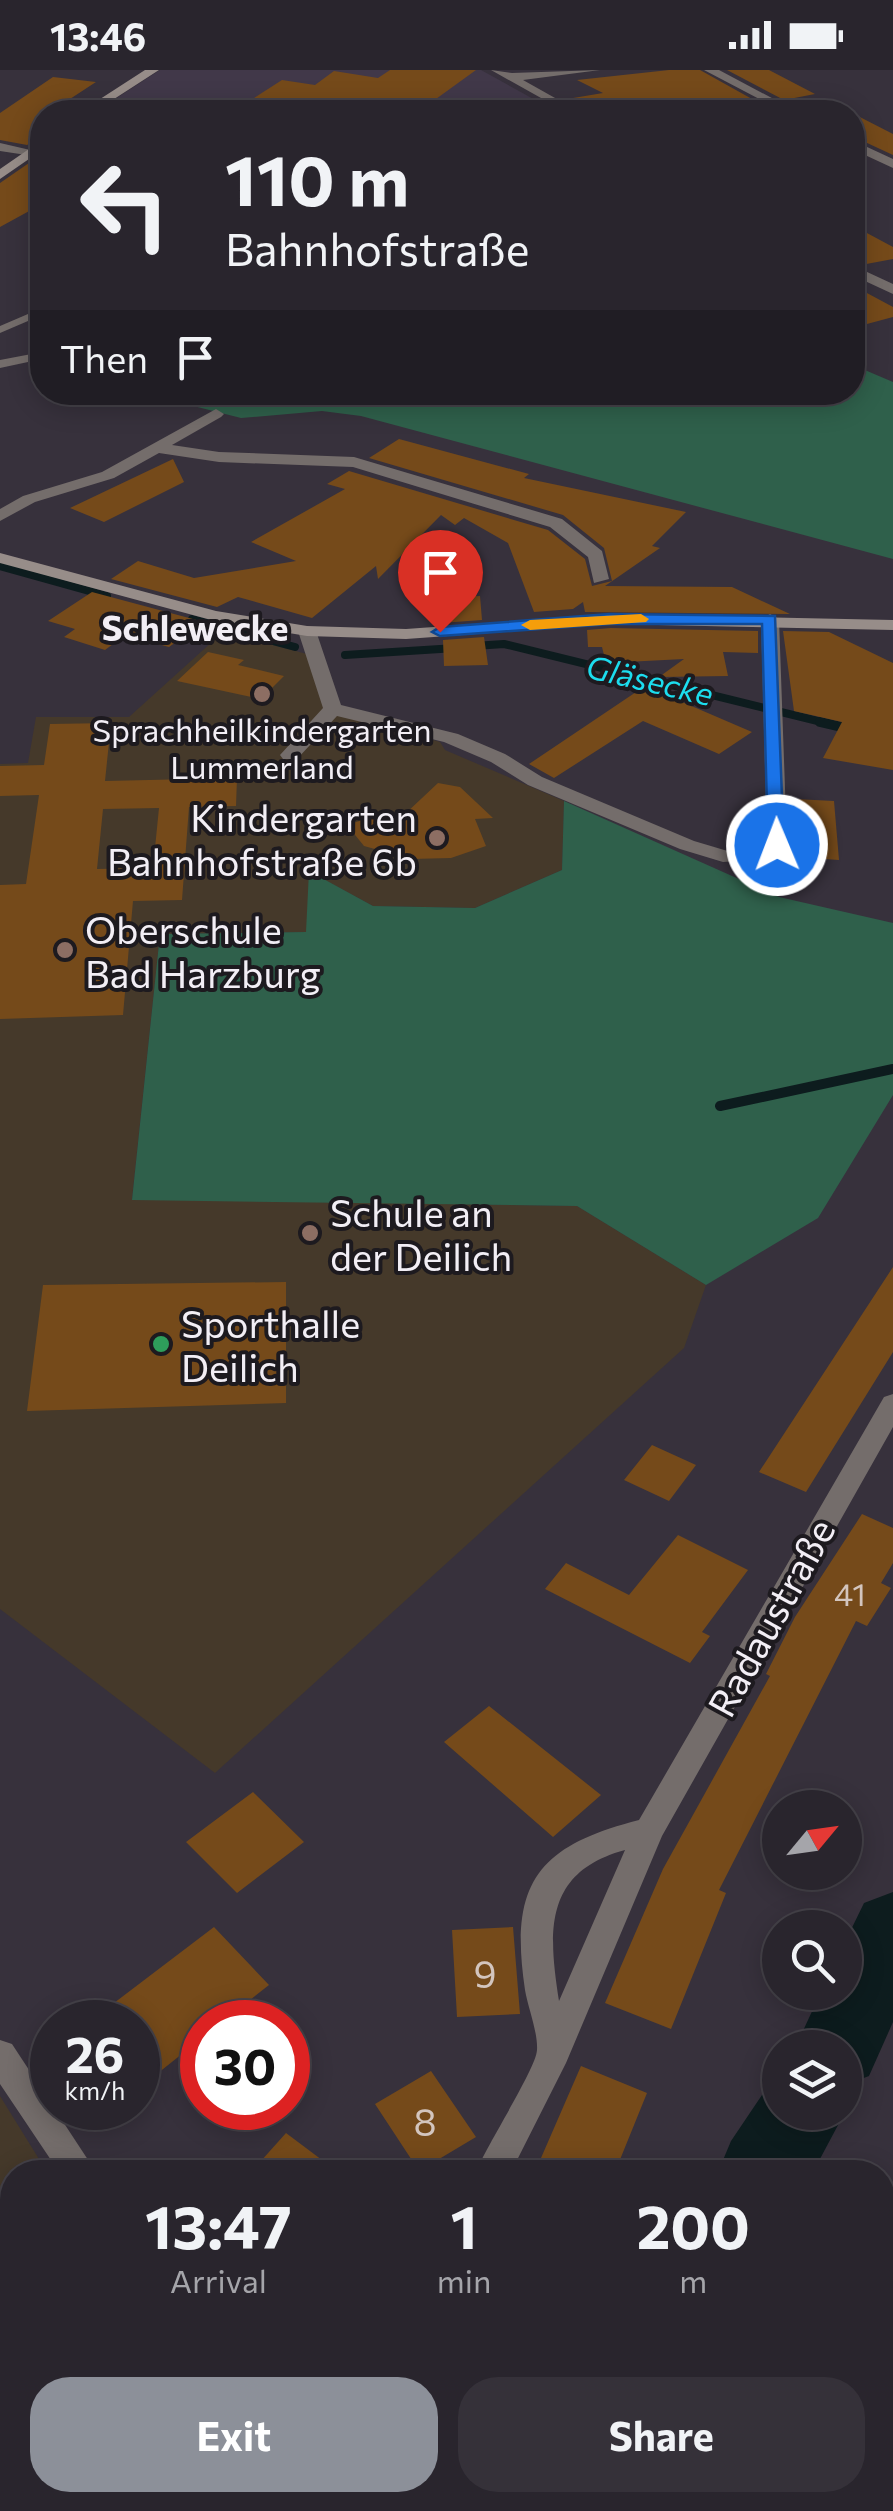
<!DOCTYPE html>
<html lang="en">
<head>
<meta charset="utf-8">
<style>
	:root { --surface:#29252d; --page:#353139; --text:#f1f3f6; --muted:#a5a5aa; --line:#454249; --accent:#8c9099 }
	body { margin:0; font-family:Commissioner,sans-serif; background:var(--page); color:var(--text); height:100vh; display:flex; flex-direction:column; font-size:38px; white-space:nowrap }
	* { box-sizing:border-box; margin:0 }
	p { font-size:32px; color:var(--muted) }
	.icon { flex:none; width:55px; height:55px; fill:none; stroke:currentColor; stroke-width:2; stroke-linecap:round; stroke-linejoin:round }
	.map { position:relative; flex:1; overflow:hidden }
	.drawer { position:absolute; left:0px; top:2090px; width:895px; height:352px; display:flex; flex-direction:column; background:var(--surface); border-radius:40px 40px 0 0; box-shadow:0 5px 25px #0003,0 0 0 2px var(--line) }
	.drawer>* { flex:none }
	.guide { position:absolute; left:30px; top:30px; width:835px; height:305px; border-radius:40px; box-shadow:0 5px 25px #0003,0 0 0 2px var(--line); background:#29252d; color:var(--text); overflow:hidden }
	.needle { width:65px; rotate:61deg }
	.controls { position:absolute; left:762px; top:1720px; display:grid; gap:20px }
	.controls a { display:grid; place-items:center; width:100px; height:100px; border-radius:50%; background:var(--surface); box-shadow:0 5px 25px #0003,0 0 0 2px var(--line); font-size:50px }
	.speed { position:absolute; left:30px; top:1930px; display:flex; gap:20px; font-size:50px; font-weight:700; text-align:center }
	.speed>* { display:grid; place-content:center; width:130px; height:130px; border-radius:50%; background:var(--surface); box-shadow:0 5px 25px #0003,0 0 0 2px var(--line); line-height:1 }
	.speed small { font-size:25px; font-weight:400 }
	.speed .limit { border:15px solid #d22; background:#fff; color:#111 }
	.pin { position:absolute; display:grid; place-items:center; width:85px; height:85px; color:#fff; margin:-102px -42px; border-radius:50% 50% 50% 0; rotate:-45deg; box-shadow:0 0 10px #0007 }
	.pin .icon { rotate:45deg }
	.me { position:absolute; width:110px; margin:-55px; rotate:359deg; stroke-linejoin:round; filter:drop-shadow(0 0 8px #0008) }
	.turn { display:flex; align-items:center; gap:35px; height:210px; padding:0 30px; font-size:45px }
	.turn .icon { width:130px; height:130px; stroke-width:2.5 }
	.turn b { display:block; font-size:70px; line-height:85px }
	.then { display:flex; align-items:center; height:95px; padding:0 30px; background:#0003; gap:20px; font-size:38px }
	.eta { display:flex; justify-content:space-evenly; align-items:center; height:170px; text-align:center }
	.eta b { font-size:60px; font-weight:700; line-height:70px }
	.action { display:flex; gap:20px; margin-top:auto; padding:20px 30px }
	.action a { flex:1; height:115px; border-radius:40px; background:var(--accent); color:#fff; font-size:40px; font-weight:700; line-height:115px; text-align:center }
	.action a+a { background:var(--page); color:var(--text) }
	.status { display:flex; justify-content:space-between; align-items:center; height:70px; padding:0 50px; background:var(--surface); direction:ltr }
	.status svg { height:28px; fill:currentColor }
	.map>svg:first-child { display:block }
	.built { fill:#413849 }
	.education { fill:#45392a }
	.green { fill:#2f604b }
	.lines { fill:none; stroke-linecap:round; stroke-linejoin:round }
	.stream-far1 { stroke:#0d1c1e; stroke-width:8 }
	.stream { stroke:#0d1c1e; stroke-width:10 }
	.river { fill:#0d1c1e; fill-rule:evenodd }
	.building { fill:#754a1a; fill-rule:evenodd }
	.lane { fill:#746d6b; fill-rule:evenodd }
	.street { fill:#746d6b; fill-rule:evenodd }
	.secondary { fill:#978d89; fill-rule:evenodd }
	.route { fill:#1a73e8; stroke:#114b97; stroke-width:2.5 }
	.slow { fill:#f59e0b }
	.education-dot { fill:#8d6e63; stroke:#1d1a1f; stroke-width:4 }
	.leisure-dot { fill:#2e9e5b; stroke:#1d1a1f; stroke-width:4 }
	.labels { text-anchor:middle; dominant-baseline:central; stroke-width:8; stroke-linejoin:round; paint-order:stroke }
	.far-water-label { font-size:32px; font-style:italic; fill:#1cddee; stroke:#1d1a1f }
	.far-poi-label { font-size:32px; fill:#f2eef5; stroke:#1d1a1f }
	.number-label { font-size:32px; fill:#d3c5be }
	.far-quarter-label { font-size:35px; font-weight:bold; fill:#f2eef5; stroke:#1d1a1f }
	.poi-label { font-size:38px; fill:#f2eef5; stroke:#1d1a1f; text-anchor:start }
	.street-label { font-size:38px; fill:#f2eef5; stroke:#1d1a1f }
	.near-number-label { font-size:38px; fill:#d3c5be }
</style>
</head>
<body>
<div class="status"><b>13:46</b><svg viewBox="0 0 49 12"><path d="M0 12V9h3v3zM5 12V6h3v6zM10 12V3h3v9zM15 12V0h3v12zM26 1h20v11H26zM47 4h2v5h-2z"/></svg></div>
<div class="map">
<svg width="893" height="2441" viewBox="0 0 893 2441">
	<rect width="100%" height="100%" fill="#37313c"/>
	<path class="built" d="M 160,0 L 481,0 L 546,36 L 537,42 L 95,42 Z"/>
	<path class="education" d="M 223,562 L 307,584 L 326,639 L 440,672 L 445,680 L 564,731 L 562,800 L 475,838 L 373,836 L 310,802 L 307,862 L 160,864 L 132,1129 L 577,1136 L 706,1215 L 684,1278 L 215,1703 L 0,1539 L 0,694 L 28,693 L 36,647 L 129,647 Z
		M 0,2026 L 47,2102 L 12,2102 L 12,2210 L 0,2225 Z"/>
	<path class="green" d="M 853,295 L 893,312 L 893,489 L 361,346 L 322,341 L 241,348 L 146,324 L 852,322 Z
		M 564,731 L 779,827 L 893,853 L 893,1025 L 818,1148 L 706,1215 L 577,1136 L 132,1130 L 160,864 L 306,862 L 309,801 L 373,836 L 475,838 L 562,800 Z"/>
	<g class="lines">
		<path class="stream-far1" d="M 0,496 L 107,526
			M 192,549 L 295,577
			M 474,576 L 504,574 L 830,654
			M 345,585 L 456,578"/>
		<path class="stream" d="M 820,652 L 850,659
			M 720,1036 L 893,999"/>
		<path class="river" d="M 893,1822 L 893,1952 L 869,2006 L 845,2015 L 845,1978 L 795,1978 L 821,1922 L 845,1922 L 845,1872 L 864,1833 Z
			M 780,2009 L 780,2042 L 845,2042 L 813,2102 L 718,2102 L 731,2071 L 770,2013 Z
			M 418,2430 L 525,2430 L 520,2441 L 413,2441 Z"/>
	</g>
	<path class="building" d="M 390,0 L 476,0 L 418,42 L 232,42 L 282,10 L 315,15 L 334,1 L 378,8 Z
		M 669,0 L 700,0 L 761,34 L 719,42 L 583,42 L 574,34 L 573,28 L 603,23 L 577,10 Z
		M 727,0 L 769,0 L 815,24 L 784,30 Z
		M 53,7 L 96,12 L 50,42 L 42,42 L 42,66 L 27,75 L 0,70 L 0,43 Z
		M 852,43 L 893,64 L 893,85 L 852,66 Z
		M 42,84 L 42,134 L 0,157 L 0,113 Z
		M 852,155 L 893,177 L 893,189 L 861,195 L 852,192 Z
		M 852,215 L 893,237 L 893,247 L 852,258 Z
		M 399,369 L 529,404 L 524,408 L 686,442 L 652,476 L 660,478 L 605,516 L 732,517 L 790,544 L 585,542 L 583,532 L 573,539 L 534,542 L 508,473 L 464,448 L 455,455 L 441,445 L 378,509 L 376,496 L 312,548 L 238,527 L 217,537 L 111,509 L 138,491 L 194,508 L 296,491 L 251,472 L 345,419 L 327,414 L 349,401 L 548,460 L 585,489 L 592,516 L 612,511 L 604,478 L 563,445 L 369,388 Z
		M 173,389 L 184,412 L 104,452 L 70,438 Z
		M 92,522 L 204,552 L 169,577 L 125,565 L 105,580 L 64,567 L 75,559 L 48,551 Z
		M 480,526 L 482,550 L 441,553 L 440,528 Z
		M 611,558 L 758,561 L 758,583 L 723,582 L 728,606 L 659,607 L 684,589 L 606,593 L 602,577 L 588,577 L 587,560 Z
		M 783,561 L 829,562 L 893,593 L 893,700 L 823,688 L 842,652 L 794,641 Z
		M 484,567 L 488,595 L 444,596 L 443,570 Z
		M 208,582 L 244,590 L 238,595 L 284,606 L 261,629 L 177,611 Z
		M 645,616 L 752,662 L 719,684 L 643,651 L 554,708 L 529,694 Z
		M 111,653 L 105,711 L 237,708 L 236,736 L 189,737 L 182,830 L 133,831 L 123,945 L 0,949 L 0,815 L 26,814 L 39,725 L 0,726 L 0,696 L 44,695 L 50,654 ZM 159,738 L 153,798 L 97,799 L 103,739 Z
		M 438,713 L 460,717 L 493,748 L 475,749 L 486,776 L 451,788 L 411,789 L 364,776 L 347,755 L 384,743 L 405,744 Z
		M 795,729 L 834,731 L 839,790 L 796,787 Z
		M 893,1197 L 893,1282 L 806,1422 L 759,1402 Z
		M 286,1212 L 286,1333 L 27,1341 L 43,1215 Z
		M 652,1375 L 696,1395 L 669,1431 L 624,1410 Z
		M 862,1444 L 893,1458 L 893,1493 L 881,1513 L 891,1518 L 867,1556 L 856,1551 L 719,1820 L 726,1823 L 671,1959 L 605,1933 L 663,1799 L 770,1606 L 766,1604 L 795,1547 Z
		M 678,1465 L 748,1500 L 702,1562 L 710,1566 L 690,1593 L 545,1519 L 566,1493 L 629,1525 Z
		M 489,1636 L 601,1725 L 553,1767 L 444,1672 Z
		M 253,1722 L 304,1772 L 237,1823 L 186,1772 Z
		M 214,1857 L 269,1915 L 222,1952 L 202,1952 L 202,1968 L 138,2019 L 138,1952 L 89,1952 Z
		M 513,1857 L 520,1944 L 457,1947 L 452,1860 Z
		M 581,1996 L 647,2023 L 615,2102 L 577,2102 L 541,2088 Z
		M 431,2001 L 476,2067 L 419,2101 L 375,2034 Z
		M 286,2063 L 338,2102 L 251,2102 Z"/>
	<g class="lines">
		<path class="lane" d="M 42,238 L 42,245 L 0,263 L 0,256 Z
			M 42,282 L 42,289 L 0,298 L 0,290 Z"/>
		<path class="street" d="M 491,0 L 512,3 L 600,0 L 523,10 L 580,42 L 566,42 Z
			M 704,0 L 719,0 L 798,42 L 784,42 Z
			M 852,70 L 893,89 L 893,98 L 852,79 Z
			M 0,73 L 39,82 L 33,86 L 0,81 Z
			M 852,195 L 893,214 L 893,224 L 852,205 Z
			M 216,339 L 224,344 L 221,347 L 172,375 L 219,382 L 354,387 L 562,449 L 602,481 L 609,509 L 594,513 L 588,487 L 550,457 L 353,397 L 219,392 L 159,383 L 114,408 L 35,432 L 0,451 L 0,439 L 23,426 L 102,402 Z
			M 770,544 L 779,549 L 787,775 L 763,789 L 723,792 L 680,779 L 528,715 L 491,692 L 444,672 L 337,646 L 297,689 L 283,689 L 280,685 L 323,638 L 298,561 L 307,556 L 316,561 L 341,635 L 458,664 L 505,684 L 542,707 L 694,771 L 731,782 L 767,772 L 761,549 Z
			M 893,1324 L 893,1357 L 662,1766 L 566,1993 L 511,2102 L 476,2102 C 486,2076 536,1999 537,1980 C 538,1962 528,1938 525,1920 C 509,1814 537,1776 639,1750 L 884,1327 ZM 625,1780 L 559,1931 C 548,1861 544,1802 625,1780 Z
			M 0,1970 L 12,1974 L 96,2102 L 59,2102 L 0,2014 Z
			M 233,2430 L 275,2430 L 271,2441 L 229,2441 Z"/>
		<path class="secondary" d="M 145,0 L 159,0 L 94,42 L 80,42 Z
			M 42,70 L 42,80 L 0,109 L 0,99 Z
			M 0,483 L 216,541 L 307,556 L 406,559 L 611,544 L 893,550 L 893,560 L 611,554 L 406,569 L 307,566 L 215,551 L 0,493 Z"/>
	</g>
	<path class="route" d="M 610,544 L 775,546 L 784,779 L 768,775 L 762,554 L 610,554 L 440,566 L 432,562 L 440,557 Z"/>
	<path class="slow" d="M 641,544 L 649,549 L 646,552 L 530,560 L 521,555 L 530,550 Z"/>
	<g class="education-dot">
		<circle cx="262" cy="624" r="10"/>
		<circle cx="437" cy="768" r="10"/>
		<circle cx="65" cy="880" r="10"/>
		<circle cx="310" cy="1163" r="10"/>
	</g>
	<circle class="leisure-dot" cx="161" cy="1274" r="10"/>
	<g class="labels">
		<g class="far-water-label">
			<text transform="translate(650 609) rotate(13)">Gläsecke</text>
		</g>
		<g class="far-poi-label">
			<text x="262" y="659">Sprachheilkindergarten<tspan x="262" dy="37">Lummerland</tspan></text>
		</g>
		<g class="number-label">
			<text x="850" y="1523">41</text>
		</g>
		<g class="far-quarter-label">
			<text x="195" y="556">Schlewecke</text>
		</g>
		<g class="poi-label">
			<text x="417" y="746" text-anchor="end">Kindergarten<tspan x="417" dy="44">Bahnhofstraße 6b</tspan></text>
			<text x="85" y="858">Oberschule<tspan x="85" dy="44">Bad Harzburg</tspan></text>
			<text x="330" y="1141">Schule an<tspan x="330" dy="44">der Deilich</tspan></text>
			<text x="181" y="1252">Sporthalle<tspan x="181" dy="44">Deilich</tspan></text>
		</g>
		<g class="street-label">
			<text transform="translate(770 1547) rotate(-61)">Radaustraße</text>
		</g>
		<g class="near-number-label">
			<text x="485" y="1902">9</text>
			<text x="425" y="2050">8</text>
		</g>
	</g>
</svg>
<div class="controls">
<a><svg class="needle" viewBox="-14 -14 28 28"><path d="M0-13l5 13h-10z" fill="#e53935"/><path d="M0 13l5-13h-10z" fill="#a5a5aa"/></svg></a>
<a><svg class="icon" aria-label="search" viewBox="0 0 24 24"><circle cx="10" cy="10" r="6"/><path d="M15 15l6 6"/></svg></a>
<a><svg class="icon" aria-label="layers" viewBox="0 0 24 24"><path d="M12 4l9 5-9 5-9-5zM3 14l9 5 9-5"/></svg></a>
</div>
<div class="speed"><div>26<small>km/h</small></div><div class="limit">30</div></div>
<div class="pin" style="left:440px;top:562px;background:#d93025"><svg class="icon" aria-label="arrive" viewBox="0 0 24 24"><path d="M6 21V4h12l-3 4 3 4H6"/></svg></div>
<svg class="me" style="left:777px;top:775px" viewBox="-20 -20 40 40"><circle r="17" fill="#1a73e8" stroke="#fff" stroke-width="3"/><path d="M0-11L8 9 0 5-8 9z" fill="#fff"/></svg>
<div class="guide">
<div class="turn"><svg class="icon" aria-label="left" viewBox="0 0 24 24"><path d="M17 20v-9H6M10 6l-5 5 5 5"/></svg><div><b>110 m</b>Bahnhofstraße</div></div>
<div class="then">Then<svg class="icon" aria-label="arrive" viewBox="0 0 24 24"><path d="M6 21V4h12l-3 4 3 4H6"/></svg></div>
</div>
<section class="drawer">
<div class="eta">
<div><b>13:47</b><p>Arrival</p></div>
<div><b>1</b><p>min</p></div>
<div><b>200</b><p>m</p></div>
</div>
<div class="action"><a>Exit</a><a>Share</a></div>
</section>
</div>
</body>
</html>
